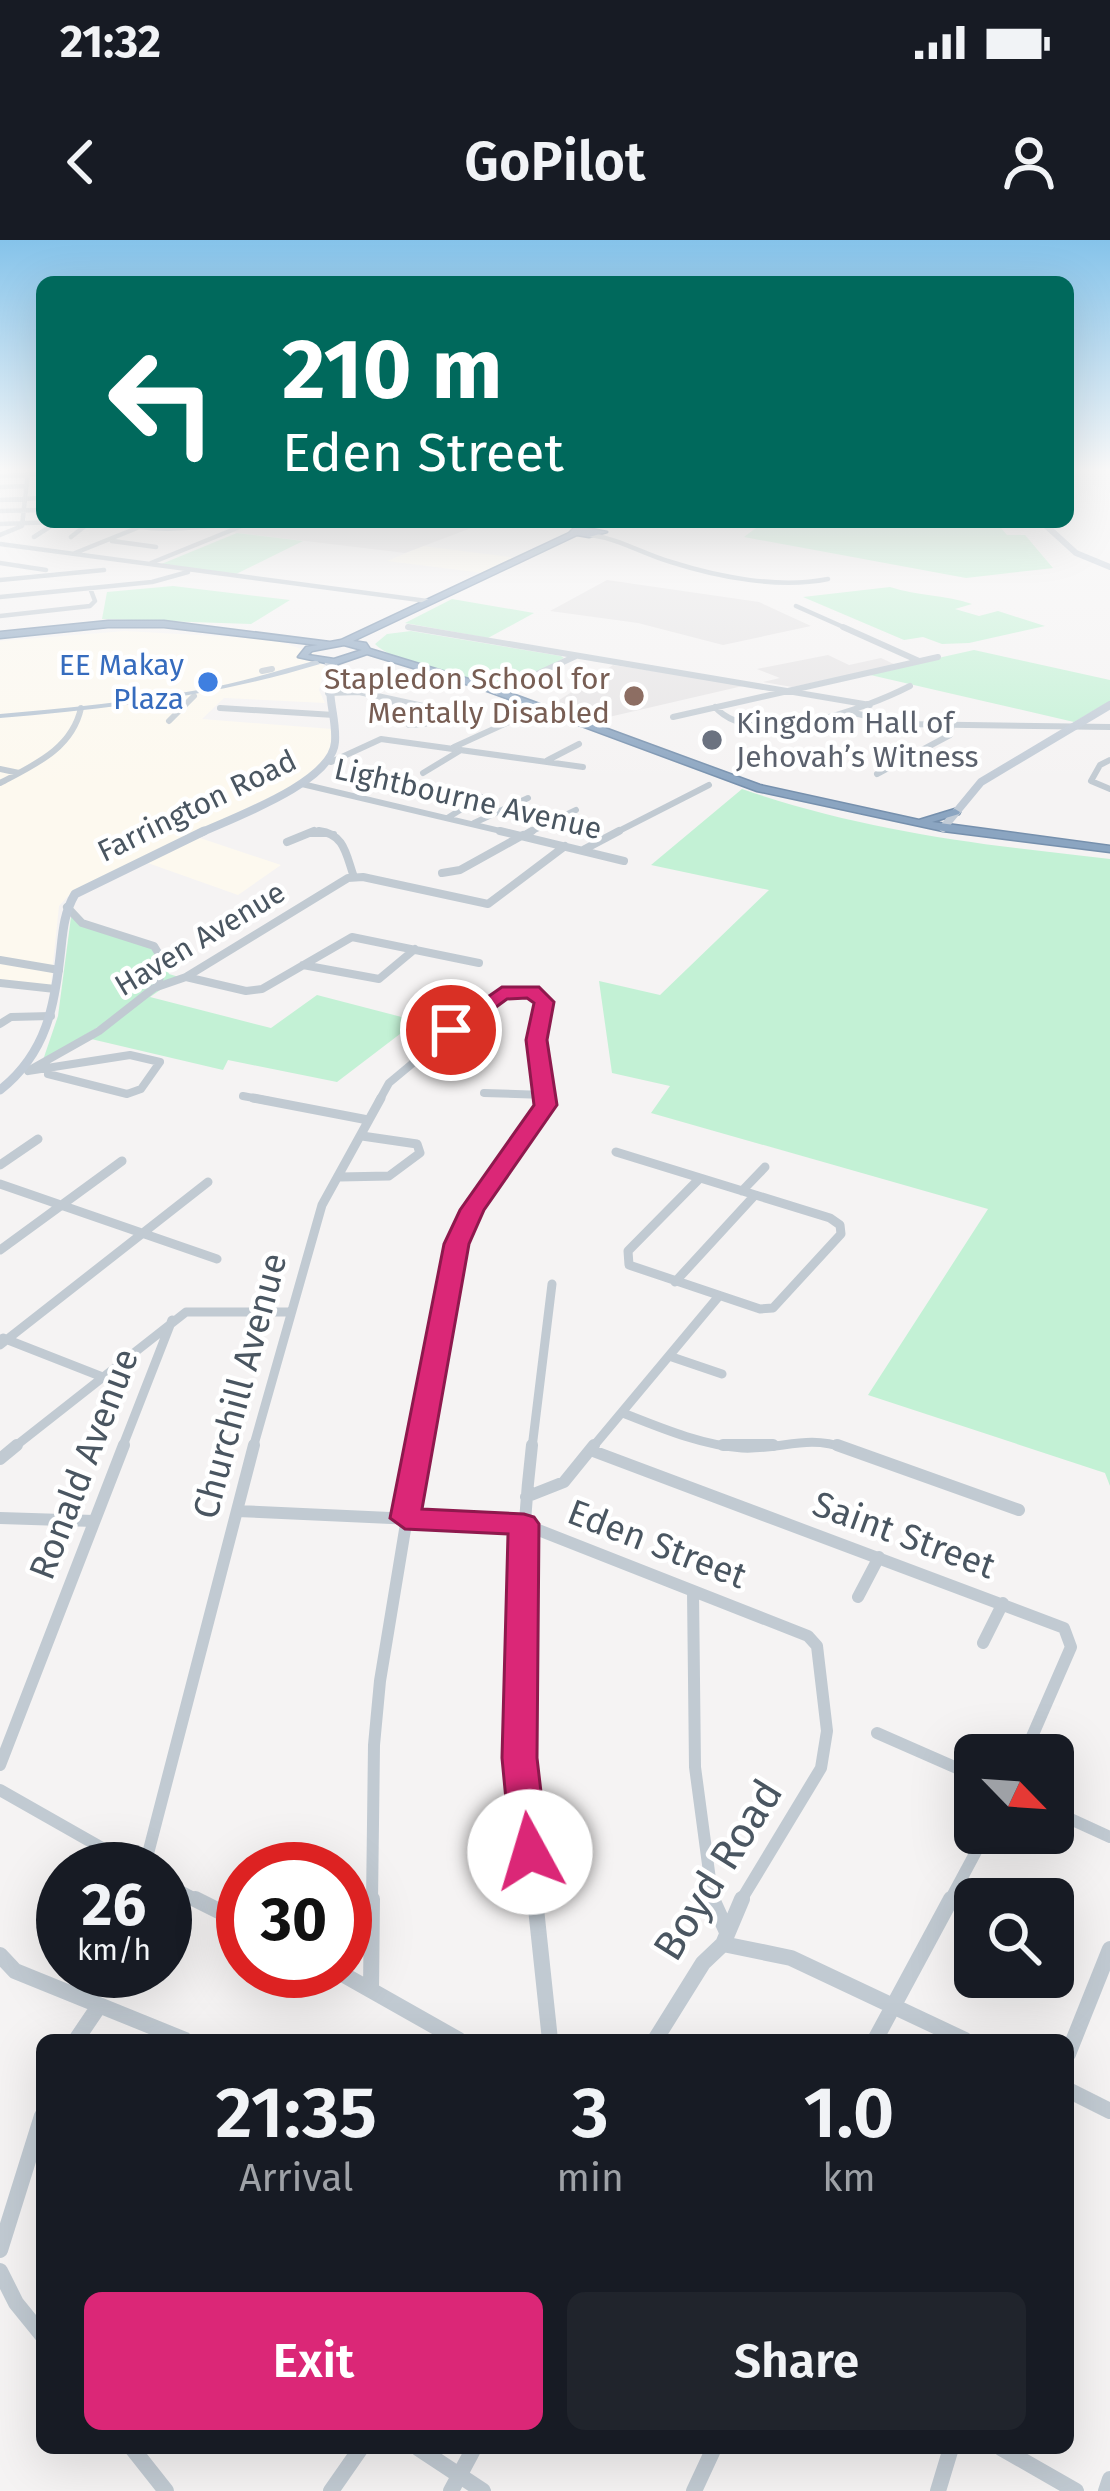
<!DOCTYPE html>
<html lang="en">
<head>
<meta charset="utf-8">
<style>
	:root { --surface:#171b24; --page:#20242c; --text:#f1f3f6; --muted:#9ea1a6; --accent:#db2777 }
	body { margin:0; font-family:"Fira Sans",sans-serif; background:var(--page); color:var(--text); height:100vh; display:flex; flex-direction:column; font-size:45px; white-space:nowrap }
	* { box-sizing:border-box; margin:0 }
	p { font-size:39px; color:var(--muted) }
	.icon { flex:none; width:66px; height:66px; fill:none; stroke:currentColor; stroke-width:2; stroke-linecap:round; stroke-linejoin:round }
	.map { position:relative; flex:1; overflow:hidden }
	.details { position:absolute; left:36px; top:1794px; width:1038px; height:420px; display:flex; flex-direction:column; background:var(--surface); border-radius:18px; box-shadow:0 12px 48px #0002 }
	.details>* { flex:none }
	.hud { position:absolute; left:36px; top:36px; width:1038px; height:252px; border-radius:18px; box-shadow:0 12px 48px #0002; background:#00695c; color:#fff; overflow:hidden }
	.needle { width:78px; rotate:115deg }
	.controls { position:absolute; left:954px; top:1494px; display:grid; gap:24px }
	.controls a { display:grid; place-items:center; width:120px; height:120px; border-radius:18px; background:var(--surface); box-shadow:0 12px 48px #0002; font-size:60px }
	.speed { position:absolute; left:36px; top:1602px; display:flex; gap:24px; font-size:60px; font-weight:700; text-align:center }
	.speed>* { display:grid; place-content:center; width:156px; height:156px; border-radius:50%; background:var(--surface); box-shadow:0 12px 48px #0002; line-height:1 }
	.speed small { font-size:30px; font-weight:400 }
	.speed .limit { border:18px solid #d22; background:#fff; color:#111 }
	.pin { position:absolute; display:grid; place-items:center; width:102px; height:102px; color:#fff; margin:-51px; border:6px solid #fff; border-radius:50%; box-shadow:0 3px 12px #0007 }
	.me { position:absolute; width:132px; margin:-66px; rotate:354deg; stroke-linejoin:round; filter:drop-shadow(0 0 9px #0008) }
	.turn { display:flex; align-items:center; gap:42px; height:252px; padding:0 48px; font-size:54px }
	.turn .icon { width:156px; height:156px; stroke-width:2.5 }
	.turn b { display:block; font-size:84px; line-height:102px }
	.eta { display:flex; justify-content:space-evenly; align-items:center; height:204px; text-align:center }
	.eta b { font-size:72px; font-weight:600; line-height:84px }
	.button { display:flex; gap:24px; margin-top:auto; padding:24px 48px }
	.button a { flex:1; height:138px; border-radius:18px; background:var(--accent); color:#fff; font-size:48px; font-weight:600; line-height:138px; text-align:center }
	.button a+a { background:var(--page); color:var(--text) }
	.status { display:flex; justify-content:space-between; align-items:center; height:84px; padding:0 60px; background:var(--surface); direction:ltr }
	.status svg { height:33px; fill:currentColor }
	header { display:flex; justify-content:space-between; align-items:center; height:156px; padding:0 48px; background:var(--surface); font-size:54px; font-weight:600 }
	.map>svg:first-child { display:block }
	.commercial { fill:#fdf9ef }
	.education { fill:#e6e4e5 }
	.green { fill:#c3f1d5 }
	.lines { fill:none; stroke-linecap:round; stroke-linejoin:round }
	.highway-casing { stroke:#7690ad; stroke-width:3 }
	.street-far5 { stroke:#c1cad2; stroke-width:4.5 }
	.street-far4 { stroke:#c1cad2; stroke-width:6 }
	.street-far3 { stroke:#c1cad2; stroke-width:8 }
	.street-far2 { stroke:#c1cad2; stroke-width:9 }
	.street-far1 { stroke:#c1cad2; stroke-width:12 }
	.street { stroke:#c1cad2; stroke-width:16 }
	.secondary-far2 { stroke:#c1cbd6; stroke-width:6 }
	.secondary-far1 { stroke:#c1cbd6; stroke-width:8 }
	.secondary { stroke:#c1cbd6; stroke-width:9 }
	.primary { fill:#b3c2d1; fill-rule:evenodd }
	.highway { fill:#8ba5c1; fill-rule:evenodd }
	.route { fill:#db2777; stroke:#8e194d; stroke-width:3 }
	.shop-dot { fill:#3f7fe0; stroke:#fff; stroke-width:4.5 }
	.education-dot { fill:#8d6e63; stroke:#fff; stroke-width:4.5 }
	.worship-dot { fill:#6b7280; stroke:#fff; stroke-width:4.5 }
	.labels { text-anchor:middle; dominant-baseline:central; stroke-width:9; stroke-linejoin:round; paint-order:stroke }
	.far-shop-label { font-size:30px; fill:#366cbe; stroke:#fff; text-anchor:end }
	.far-education-label { font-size:30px; fill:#785e54; stroke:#fff; text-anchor:end }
	.far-worship-label { font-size:30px; fill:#5b616d; stroke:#fff; text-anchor:start }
	.far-street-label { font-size:30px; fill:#4a5661; stroke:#fff }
	.street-label { font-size:36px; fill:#4a5661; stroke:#fff }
	.near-street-label { font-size:42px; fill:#4a5661; stroke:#fff }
</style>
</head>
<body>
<div class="status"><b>21:32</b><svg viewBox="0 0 49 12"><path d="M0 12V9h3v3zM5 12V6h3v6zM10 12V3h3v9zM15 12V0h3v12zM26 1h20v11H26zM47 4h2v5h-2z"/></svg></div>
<header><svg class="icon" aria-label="back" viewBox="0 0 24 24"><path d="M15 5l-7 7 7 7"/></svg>GoPilot<svg class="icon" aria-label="person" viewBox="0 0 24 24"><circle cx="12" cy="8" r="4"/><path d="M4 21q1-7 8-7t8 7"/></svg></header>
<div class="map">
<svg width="1110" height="2251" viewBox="0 0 1110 2251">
	<rect width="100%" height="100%" fill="#f5f3f3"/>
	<path class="commercial" d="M 423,306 L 517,318 L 483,333 L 387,321 Z
		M 125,391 L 271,399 L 314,413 L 325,427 L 319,450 L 325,463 L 224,458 L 202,479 L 332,489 L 331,511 L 323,526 L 301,542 L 73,651 L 59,666 L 50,752 L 0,746 L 0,401 Z
		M 197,597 L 281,625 L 238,655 L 145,622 Z"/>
	<path class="education" d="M 254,282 L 463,282 L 482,284 L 405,313 L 231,292 Z
		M 607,340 L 759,362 L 811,386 L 723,405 L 638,383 L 550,371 Z
		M 828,415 L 849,425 L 881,418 L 896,425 L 792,447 L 763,442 L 780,438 L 757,429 Z
		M 613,425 L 747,445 L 596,480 L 550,466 Z"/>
	<path class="green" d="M 764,282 L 996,282 L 1007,295 L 1025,295 L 1053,328 L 966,338 L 744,297 Z
		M 237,293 L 303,301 L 236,334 L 159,325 Z
		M 173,346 L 290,360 L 251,384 L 102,379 L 107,352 Z
		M 890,347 C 918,356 946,355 972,364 L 955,369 L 979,376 L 998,371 L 1045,386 L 969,403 L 942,404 L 923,397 L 904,400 L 803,357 Z
		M 452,359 L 534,373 L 488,398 L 405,383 Z
		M 411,391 L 561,416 L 564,418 C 548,427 522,444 502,445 C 478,446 390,421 375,404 L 387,394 Z
		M 974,410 L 1110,440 L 1110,461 L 1074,482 L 866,434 Z
		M 742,549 C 864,591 982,605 1110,619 L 1110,1246 L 1105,1233 L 868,1155 L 988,969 L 651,873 L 670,846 L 612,833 L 599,741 L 660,755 L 769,650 L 651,625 Z
		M 71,677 L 157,704 L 169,734 L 179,737 L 150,757 L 271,788 L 317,755 L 417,781 L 337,842 L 228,820 L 223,830 L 91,799 L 140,762 L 43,820 L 58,776 Z"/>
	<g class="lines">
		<defs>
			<path id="highway" d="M 576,286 L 607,292 L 589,297 L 577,295 L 353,401 L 366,403 L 370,409 L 485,444 L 760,545 L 919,580 L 955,569 L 960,572 L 959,574 L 932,582 L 1110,606 L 1110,612 L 943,591 L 757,551 L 479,448 L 367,414 L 335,425 L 298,417 L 306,407 L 318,405 L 164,387 L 108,387 L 0,398 L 0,392 L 108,381 L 164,381 L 330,402 L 341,400 L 569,293 ZM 344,405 L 362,410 L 334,419 L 308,415 L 312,411 Z"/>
		</defs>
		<use href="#highway" class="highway-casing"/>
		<path class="street-far5" d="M 0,236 L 42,234
			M 0,247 L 27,246
			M 0,260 L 42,258
			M 0,271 L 42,270
			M 0,284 L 56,282
			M 140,287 C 176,292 206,284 242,286
			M 0,295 L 22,286 L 28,232
			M 591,295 C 620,299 643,314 671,322 C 718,337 779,349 828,339
			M 34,297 L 57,282
			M 71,297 L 90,282
			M 112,301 L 156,307
			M 0,304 L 427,361
			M 75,313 L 147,284
			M 0,323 L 46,330
			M 151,323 L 242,286
			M 0,340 L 104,330
			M 0,357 L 152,342 L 188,332
			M 796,366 L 850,390
			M 0,376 L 90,366 L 95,361 L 90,348
			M 408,387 L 426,390"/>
		<path class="street-far4" d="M 408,387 L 870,465
			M 843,387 L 919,421
			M 262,431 L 272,429
			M 498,452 L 576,416
			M 328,453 L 359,452 L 446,471 L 425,484 L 409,485 L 389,459
			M 715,467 C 754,511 867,468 910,446
			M 220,468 L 334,475
			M 854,473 L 901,484 L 1110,487
			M 673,477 L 938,417
			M 169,481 L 194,456
			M 454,507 L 509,482
			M 548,520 L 579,504
			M 1110,520 L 1100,525 L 1091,541 L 1110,549
			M 331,522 L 381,499 L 583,527
			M 0,529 L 19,533
			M 423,533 L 461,510
			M 877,534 L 950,495 L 952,485
			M 0,543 C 34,525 72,509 81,468
			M 302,544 L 513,594
			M 449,577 L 481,557
			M 474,583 L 528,558
			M 306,594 L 334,594
			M 526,594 L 576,570
			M 613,594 L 709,545"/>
		<path class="street-far3" d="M 319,591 C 345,594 346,615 354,637
			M 500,591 L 624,621
			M 525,595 L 532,591
			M 287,602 L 314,591
			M 583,610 L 619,591
			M 442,633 L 460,630 L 523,595
			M 67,667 L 82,683 L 154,706 L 163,721 L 158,746
			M 0,720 L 59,730
			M 303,725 L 379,739 L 415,709
			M 186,737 L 246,751 L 262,749 L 352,697 L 479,723
			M 0,743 L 55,749
			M 0,784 L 11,777 L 51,776
			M 28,831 L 99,791 L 154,748 L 186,737 L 348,638 L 363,637 L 488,664 L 565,606
			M 28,831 L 130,815 L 160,822 L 141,849 L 127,854 L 48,834
			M 484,853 L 545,855
			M 243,856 L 269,861
			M 379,861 L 389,843 L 491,758 L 523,751 L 544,762 L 536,800 L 545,861"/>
		<path class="street-far2" d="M 253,858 L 368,880
			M 616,912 L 830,978 L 840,985 L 841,994 L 773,1068 L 760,1069 L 629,1025 L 628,1011 L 700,938
			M 0,925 L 38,899
			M 340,937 L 389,936 L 420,913 L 417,904 L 362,896
			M 0,944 L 217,1019
			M 742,951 L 765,927
			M 0,1010 L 122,921
			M 675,1042 L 755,955
			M 3,1098 L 100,1136
			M 0,1105 L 208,942
			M 669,1116 L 722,1134
			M 623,1173 C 661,1188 701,1205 742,1208 C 783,1210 804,1194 846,1208
			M 13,1208 L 186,1072 L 288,1072
			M 122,1208 L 172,1080
			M 253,1208 L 322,965 L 381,858
			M 418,1208 L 457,1004 L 472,970 L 546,865 L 545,858
			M 532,1208 L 552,1044
			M 592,1208 L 719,1056"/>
		<path class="street-far1" d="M 532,1205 C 514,1358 519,1510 535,1662
			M 723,1205 L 773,1205
			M 837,1205 L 1019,1270
			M 593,1211 L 1064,1388 L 1071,1407 L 1024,1515
			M 0,1219 L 17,1205
			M 526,1257 L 564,1242 L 594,1205
			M 237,1271 L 523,1284 L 808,1396 L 817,1406 L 827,1491 L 821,1528 L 740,1662
			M 0,1278 L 94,1281
			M 693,1352 L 695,1527 L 713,1662
			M 858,1357 L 879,1317
			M 983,1403 L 1003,1363
			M 877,1493 L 975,1536
			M 0,1525 L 124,1205
			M 0,1550 L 139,1629
			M 1053,1571 L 1110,1597
			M 144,1629 L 254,1205
			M 165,1643 L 201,1662
			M 372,1662 L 374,1505 L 380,1441 L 419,1205
			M 949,1662 L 986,1593"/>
		<path class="street" d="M 195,1659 L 243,1683
			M 535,1659 L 550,1800
			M 712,1659 L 727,1692
			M 723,1704 L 791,1718 L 965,1800
			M 0,1715 L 15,1731 L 185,1800
			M 337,1731 L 459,1800
			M 371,1749 L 372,1659
			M 76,1800 L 99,1766
			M 655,1800 L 703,1723 L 723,1704 L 742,1659
			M 875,1800 L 951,1659
			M 1068,1814 L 1110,1709
			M 1068,1850 L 1110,1871
			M 0,2010 L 42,1876
			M 0,2031 L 16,2063 L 42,2095
			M 132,2208 L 166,2251
			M 418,2208 L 483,2251
			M 1001,2208 L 1076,2251
			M 331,2251 L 361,2208
			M 451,2251 L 474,2208
			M 694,2251 L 714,2208
			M 938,2251 L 951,2208
			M 1106,2251 L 1110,2239"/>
		<path class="secondary-far2" d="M 1042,282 L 1076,313 L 1110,327"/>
		<path class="secondary-far1" d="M 943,588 L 981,542 L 1110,465
			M 198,594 C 232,578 332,543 335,502 C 337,474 324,455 334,427 L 329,423"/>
		<path class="secondary" d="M 0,850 C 47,813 55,765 61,708 C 63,688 65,671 75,654 L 204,591"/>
		<path class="primary" d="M 317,420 L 320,424 C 215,456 109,469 0,478 L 0,474 C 66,468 132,462 198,450 C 238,443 277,431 317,420 Z"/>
		<use href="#highway" class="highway"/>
	</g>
	<linearGradient id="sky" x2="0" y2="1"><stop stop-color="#85c3ea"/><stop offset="0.42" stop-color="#fafafa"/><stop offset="1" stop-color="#fafafa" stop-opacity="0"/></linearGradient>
	<rect width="1110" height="547" fill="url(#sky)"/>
	<path class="route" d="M 502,747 L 539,747 L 554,762 L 547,800 L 557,865 L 484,970 L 469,1004 L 422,1269 L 524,1274 L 534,1277 L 539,1284 L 537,1518 L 548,1612 L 543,1623 L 530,1628 L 517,1623 L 511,1612 L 502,1518 L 508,1294 L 405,1289 L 390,1278 L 444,1004 L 460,970 L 534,865 L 526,800 L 534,763 L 527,758 L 507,759 L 458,795 L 440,790 Z"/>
	<circle class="shop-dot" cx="208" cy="442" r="12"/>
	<circle class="education-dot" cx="634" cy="456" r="12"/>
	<circle class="worship-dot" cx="712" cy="500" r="12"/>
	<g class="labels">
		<g class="far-shop-label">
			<text x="184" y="425">EE Makay<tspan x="184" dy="34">Plaza</tspan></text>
		</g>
		<g class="far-education-label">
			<text x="610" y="439">Stapledon School for<tspan x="610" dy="34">Mentally Disabled</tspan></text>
		</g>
		<g class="far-worship-label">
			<text x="736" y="483">Kingdom Hall of<tspan x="736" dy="34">Jehovah’s Witness</tspan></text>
		</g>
		<g class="far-street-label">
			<text transform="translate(468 559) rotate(13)">Lightbourne Avenue</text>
			<text transform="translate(197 566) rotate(-26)">Farrington Road</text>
			<text transform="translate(200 699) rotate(-31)">Haven Avenue</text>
		</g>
		<g class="street-label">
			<text transform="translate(240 1146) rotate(-75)">Churchill Avenue</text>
			<text transform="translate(84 1224) rotate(-69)">Ronald Avenue</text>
			<text transform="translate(904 1295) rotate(20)">Saint Street</text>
			<text transform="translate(657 1304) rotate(21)">Eden Street</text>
		</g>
		<g class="near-street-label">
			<text transform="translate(718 1630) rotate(-58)">Boyd Road</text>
		</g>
	</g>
</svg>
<div class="controls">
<a><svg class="needle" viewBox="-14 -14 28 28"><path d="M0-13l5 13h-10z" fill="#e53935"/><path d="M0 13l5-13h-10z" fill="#9ea1a6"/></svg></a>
<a><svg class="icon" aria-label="search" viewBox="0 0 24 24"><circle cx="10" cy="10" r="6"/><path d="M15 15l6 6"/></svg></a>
</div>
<div class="speed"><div>26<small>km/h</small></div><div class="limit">30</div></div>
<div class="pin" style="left:451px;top:790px;background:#d93025"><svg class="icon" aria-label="arrive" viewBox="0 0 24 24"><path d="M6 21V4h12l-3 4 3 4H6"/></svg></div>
<svg class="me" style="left:530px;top:1612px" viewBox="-20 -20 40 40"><circle r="19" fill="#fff"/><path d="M0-13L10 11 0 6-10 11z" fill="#db2777"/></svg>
<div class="hud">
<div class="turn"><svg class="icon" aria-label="left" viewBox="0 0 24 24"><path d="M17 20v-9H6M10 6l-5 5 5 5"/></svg><div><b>210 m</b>Eden Street</div></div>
</div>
<section class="details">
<div class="eta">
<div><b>21:35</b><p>Arrival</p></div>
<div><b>3</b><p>min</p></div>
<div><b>1.0</b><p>km</p></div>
</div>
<div class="button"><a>Exit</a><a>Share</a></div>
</section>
</div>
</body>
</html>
